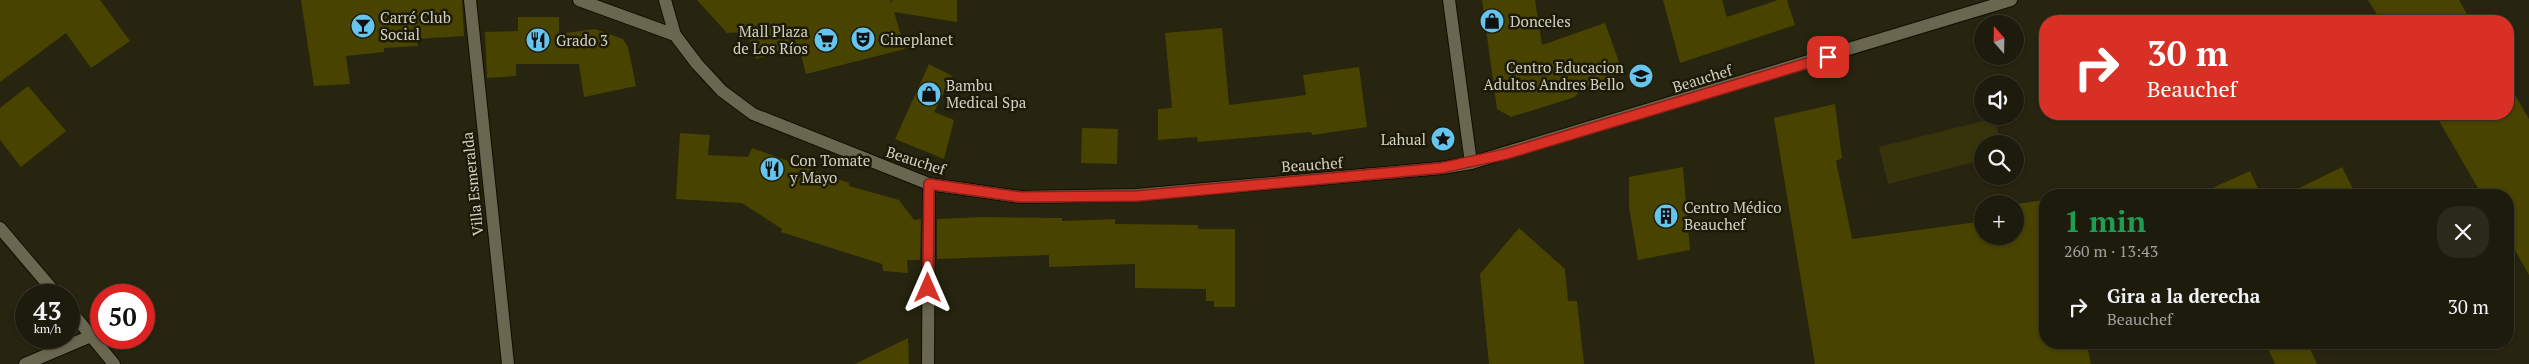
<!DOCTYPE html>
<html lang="es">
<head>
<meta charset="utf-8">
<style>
	:root { --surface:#1d1c0c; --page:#2a291a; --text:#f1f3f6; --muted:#a0a19d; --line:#3b3a2d }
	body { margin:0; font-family:"PT Serif",serif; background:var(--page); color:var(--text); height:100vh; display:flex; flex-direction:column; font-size:19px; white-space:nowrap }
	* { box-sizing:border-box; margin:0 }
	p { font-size:16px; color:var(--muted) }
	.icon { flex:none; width:28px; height:28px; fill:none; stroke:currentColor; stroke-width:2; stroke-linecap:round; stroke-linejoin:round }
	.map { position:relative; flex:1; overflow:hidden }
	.drawer { position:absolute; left:2039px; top:189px; width:475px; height:160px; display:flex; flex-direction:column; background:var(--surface); border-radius:20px; box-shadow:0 1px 4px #0004,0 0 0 1px var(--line) }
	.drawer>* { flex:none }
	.guide { position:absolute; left:2039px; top:15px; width:475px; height:105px; border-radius:20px; box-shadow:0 1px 4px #0004,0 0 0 1px var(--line); background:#d93025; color:#fff; overflow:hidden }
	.needle { width:32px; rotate:340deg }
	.controls { position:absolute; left:1974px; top:15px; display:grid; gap:10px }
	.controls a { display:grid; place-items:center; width:50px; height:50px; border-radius:50%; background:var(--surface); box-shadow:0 1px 4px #0004,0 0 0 1px var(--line); font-size:25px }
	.speed { position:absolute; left:15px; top:284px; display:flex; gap:10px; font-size:25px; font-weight:700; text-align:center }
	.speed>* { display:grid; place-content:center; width:65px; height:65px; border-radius:50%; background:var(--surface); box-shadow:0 1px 4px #0004,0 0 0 1px var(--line); line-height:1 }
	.speed small { font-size:12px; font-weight:400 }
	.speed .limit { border:8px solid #d22; background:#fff; color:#111 }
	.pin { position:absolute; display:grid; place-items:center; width:42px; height:42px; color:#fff; margin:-21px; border-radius:10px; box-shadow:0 2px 8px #0006 }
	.me { position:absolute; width:55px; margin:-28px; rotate:0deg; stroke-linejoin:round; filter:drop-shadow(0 0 4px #0008) }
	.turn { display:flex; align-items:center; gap:18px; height:105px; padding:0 25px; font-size:22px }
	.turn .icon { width:65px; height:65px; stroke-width:2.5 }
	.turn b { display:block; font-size:35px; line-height:42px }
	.round { display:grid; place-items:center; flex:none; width:52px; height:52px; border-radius:20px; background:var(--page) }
	.head { display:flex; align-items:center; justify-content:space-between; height:85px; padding:0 25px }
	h1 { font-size:30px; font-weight:700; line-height:38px; color:#1e9e55 }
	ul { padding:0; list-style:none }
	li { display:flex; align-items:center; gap:15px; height:65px; padding:0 25px }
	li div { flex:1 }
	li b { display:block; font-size:19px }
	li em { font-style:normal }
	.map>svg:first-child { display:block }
	.green { fill:#37330b }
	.building { fill:#494300 }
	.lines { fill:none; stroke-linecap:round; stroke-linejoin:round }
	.street-casing { stroke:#100e00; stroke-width:14 }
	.secondary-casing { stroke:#100e00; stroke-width:14 }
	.street { stroke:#696750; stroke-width:12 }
	.secondary { stroke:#696750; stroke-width:12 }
	.route-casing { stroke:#8d1f18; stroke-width:12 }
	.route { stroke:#d93025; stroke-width:9 }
	.labels { text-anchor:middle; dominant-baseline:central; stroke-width:5; stroke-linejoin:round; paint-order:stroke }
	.poi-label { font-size:15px; fill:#d3d2c6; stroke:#1d1b07; text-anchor:start }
	.street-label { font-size:15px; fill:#d3d2c6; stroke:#1d1b07 }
</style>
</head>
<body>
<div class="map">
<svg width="2529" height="364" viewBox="0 0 2529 364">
	<rect width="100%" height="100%" fill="#272510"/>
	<path class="green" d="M 1995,118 L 2001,144 L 1982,144 L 1982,160 L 1888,184 L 1879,147 Z"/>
	<path class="building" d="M 0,0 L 100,0 L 130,41 L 91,68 L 66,33 L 0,82 Z
		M 301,0 L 462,0 L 464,36 L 417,39 L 418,46 L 384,48 L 384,52 L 346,56 L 350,84 L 314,86 Z
		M 697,0 L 890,0 L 891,4 L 892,0 L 957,0 L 957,22 L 894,12 L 905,49 L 806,74 L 799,46 L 756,59 L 747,32 L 727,33 Z
		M 1482,0 L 1535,0 L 1542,45 L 1605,23 L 1623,73 L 1581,88 L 1575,97 L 1511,117 L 1497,109 Z
		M 1663,0 L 1722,0 L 1727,17 L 1778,0 L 1787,0 L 1795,25 L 1680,63 Z
		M 2368,0 L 2459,0 L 2471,21 L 2381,21 Z
		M 518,17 L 559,17 L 559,34 L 595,29 L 623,39 L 628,47 L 636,86 L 584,97 L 579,64 L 516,64 L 516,76 L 487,78 L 485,32 L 518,31 Z
		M 1222,28 L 1229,105 L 1306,95 L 1303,75 L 1359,67 L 1367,127 L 1312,135 L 1311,132 L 1198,142 L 1197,137 L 1158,140 L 1158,109 L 1172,108 L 1165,33 Z
		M 929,64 L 952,76 L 934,112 L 954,120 L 944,159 L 895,139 Z
		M 2508,83 L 2529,119 L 2529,275 L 2508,238 L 2508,195 L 2482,195 L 2435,114 L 2508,114 Z
		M 28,86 L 66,131 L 21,167 L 0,140 L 0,108 Z
		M 1835,104 L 1842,158 L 1836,161 L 1852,239 L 1978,222 L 1976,211 L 1982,210 L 1982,236 L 2015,236 L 2015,204 L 2045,200 L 2045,342 L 2086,342 L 2091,364 L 1815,364 L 1774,118 Z
		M 1082,128 L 1118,129 L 1117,164 L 1081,163 Z
		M 680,133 L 710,135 L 708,155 L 748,157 L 752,148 L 849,183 L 849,186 L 899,200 L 914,220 L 921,219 L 920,260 L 907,260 L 908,273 L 883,271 L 882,264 L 781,232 L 782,229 L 742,203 L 676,199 Z
		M 1683,167 L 1690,250 L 1638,260 L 1629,207 L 1629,177 Z
		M 2342,167 L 2356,195 L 2285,195 Z
		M 2250,171 L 2261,195 L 2197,195 Z
		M 983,217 L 1062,218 L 1062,221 L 1115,219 L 1115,224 L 1198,225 L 1198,229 L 1235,229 L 1235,307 L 1214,307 L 1214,301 L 1206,301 L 1206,289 L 1135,288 L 1135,264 L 1049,267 L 1049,255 L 937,259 L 937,219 Z
		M 1519,228 L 1565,269 L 1568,301 L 1577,301 L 1584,364 L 1489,364 L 1480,274 Z
		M 908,338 L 909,364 L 855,364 Z
		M 2265,342 L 2307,342 L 2317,364 L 2275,364 Z"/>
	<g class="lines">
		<defs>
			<path id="street" d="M 470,0 L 508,364
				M 665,0 L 675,35
				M 1449,0 L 1471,163
				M 25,364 L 91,336"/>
			<path id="secondary" d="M 579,0 L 675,35 L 697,64 L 722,91 L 753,114 L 929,184 L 1020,197 L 1137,195 L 1441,168 L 1471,163 L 2011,0
				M 0,228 L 57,295
				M 69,309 L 114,364
				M 928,364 L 929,184"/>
		</defs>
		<use href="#street" class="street-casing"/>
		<use href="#secondary" class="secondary-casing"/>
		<use href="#street" class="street"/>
		<use href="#secondary" class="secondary"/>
	</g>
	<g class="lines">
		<defs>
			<path id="route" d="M 928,288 L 929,184 L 1020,197 L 1137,196 L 1441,168 L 1506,154 L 1828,57"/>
		</defs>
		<use href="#route" class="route-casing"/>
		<use href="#route" class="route"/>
	</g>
	<defs>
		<symbol id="shop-disc" viewBox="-11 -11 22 22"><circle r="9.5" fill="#65c5ee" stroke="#1d1b07"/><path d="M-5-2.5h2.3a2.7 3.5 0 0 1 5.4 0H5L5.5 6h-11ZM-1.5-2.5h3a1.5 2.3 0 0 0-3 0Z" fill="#111"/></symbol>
		<symbol id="bar-disc" viewBox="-11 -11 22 22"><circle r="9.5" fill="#65c5ee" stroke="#1d1b07"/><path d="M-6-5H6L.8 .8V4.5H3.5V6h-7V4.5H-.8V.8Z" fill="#111"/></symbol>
		<symbol id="theatre-disc" viewBox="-11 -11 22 22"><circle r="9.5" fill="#65c5ee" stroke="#1d1b07"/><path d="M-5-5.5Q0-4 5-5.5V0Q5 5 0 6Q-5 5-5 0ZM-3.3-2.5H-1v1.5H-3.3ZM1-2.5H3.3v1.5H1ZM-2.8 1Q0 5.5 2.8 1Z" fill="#111"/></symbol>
		<symbol id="restaurant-disc" viewBox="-11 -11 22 22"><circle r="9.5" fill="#65c5ee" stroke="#1d1b07"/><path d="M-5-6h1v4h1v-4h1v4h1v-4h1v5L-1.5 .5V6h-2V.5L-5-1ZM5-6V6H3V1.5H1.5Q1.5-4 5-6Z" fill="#111"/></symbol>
		<symbol id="supermarket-disc" viewBox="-11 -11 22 22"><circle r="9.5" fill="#65c5ee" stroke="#1d1b07"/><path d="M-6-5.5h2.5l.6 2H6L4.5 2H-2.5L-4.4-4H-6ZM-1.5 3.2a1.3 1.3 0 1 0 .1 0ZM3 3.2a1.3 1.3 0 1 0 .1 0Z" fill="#111"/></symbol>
		<symbol id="school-disc" viewBox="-11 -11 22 22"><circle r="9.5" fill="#65c5ee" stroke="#1d1b07"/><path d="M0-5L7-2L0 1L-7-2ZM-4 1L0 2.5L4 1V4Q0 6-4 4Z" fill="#111"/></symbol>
		<symbol id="sight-disc" viewBox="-11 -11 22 22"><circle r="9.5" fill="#65c5ee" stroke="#1d1b07"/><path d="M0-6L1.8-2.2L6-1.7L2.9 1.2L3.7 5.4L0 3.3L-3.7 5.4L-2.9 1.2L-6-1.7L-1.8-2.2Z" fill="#111"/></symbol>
		<symbol id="building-disc" viewBox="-11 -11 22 22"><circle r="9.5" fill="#65c5ee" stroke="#1d1b07"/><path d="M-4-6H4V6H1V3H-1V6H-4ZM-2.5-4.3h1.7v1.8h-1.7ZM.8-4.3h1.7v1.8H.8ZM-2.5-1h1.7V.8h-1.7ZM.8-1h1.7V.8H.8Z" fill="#111"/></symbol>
	</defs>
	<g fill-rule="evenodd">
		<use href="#shop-disc" x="1478" y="7" width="28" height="28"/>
		<use href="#bar-disc" x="349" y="12" width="28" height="28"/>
		<use href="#theatre-disc" x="849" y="25" width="28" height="28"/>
		<use href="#restaurant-disc" x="524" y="26" width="28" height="28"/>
		<use href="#supermarket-disc" x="812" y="26" width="28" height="28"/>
		<use href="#school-disc" x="1627" y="62" width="28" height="28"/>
		<use href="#shop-disc" x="915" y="80" width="28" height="28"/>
		<use href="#sight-disc" x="1429" y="125" width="28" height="28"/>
		<use href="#restaurant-disc" x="758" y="155" width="28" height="28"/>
		<use href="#building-disc" x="1652" y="202" width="28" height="28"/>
	</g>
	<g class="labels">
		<g class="poi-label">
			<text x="380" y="17">Carré Club<tspan x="380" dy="17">Social</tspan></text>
			<text x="1510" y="21">Donceles</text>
			<text x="808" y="31" text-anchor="end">Mall Plaza<tspan x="808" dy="17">de Los Ríos</tspan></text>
			<text x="880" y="39">Cineplanet</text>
			<text x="556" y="40">Grado 3</text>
			<text x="1624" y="67" text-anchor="end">Centro Educacion<tspan x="1624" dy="17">Adultos Andres Bello</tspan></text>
			<text x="946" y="85">Bambu<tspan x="946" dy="17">Medical Spa</tspan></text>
			<text x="1426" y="139" text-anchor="end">Lahual</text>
			<text x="790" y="160">Con Tomate<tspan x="790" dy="17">y Mayo</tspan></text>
			<text x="1684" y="207">Centro Médico<tspan x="1684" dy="17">Beauchef</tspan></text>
		</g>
		<g class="street-label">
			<text transform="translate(1702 78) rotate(-17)">Beauchef</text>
			<text transform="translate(916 160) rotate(18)">Beauchef</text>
			<text transform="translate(1312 164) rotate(-4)">Beauchef</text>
			<text transform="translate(472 184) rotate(-96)">Villa Esmeralda</text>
		</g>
	</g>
</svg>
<div class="controls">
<a><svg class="needle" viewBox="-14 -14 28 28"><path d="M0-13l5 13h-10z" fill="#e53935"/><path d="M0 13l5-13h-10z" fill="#a0a19d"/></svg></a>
<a><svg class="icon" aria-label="sound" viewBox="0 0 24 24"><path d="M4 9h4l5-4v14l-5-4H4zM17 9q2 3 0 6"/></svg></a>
<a><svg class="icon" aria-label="search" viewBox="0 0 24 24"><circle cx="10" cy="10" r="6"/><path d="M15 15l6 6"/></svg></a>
<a>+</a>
</div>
<div class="speed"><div>43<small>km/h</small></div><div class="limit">50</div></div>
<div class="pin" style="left:1828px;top:57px;background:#d93025"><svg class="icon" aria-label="arrive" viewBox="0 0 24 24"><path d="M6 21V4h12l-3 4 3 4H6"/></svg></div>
<svg class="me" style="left:928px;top:288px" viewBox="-20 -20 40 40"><path d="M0-17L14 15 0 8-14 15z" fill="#d93025" stroke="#fff" stroke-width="4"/></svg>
<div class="guide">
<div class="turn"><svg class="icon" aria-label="right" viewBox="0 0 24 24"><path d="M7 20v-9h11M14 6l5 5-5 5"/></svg><div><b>30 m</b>Beauchef</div></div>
</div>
<section class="drawer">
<div class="head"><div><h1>1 min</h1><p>260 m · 13:43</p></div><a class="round"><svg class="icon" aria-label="close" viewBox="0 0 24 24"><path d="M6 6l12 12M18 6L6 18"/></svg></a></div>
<ul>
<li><svg class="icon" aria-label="right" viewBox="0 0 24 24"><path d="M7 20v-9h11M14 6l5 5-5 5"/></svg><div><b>Gira a la derecha</b><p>Beauchef</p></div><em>30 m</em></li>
</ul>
</section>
</div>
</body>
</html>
